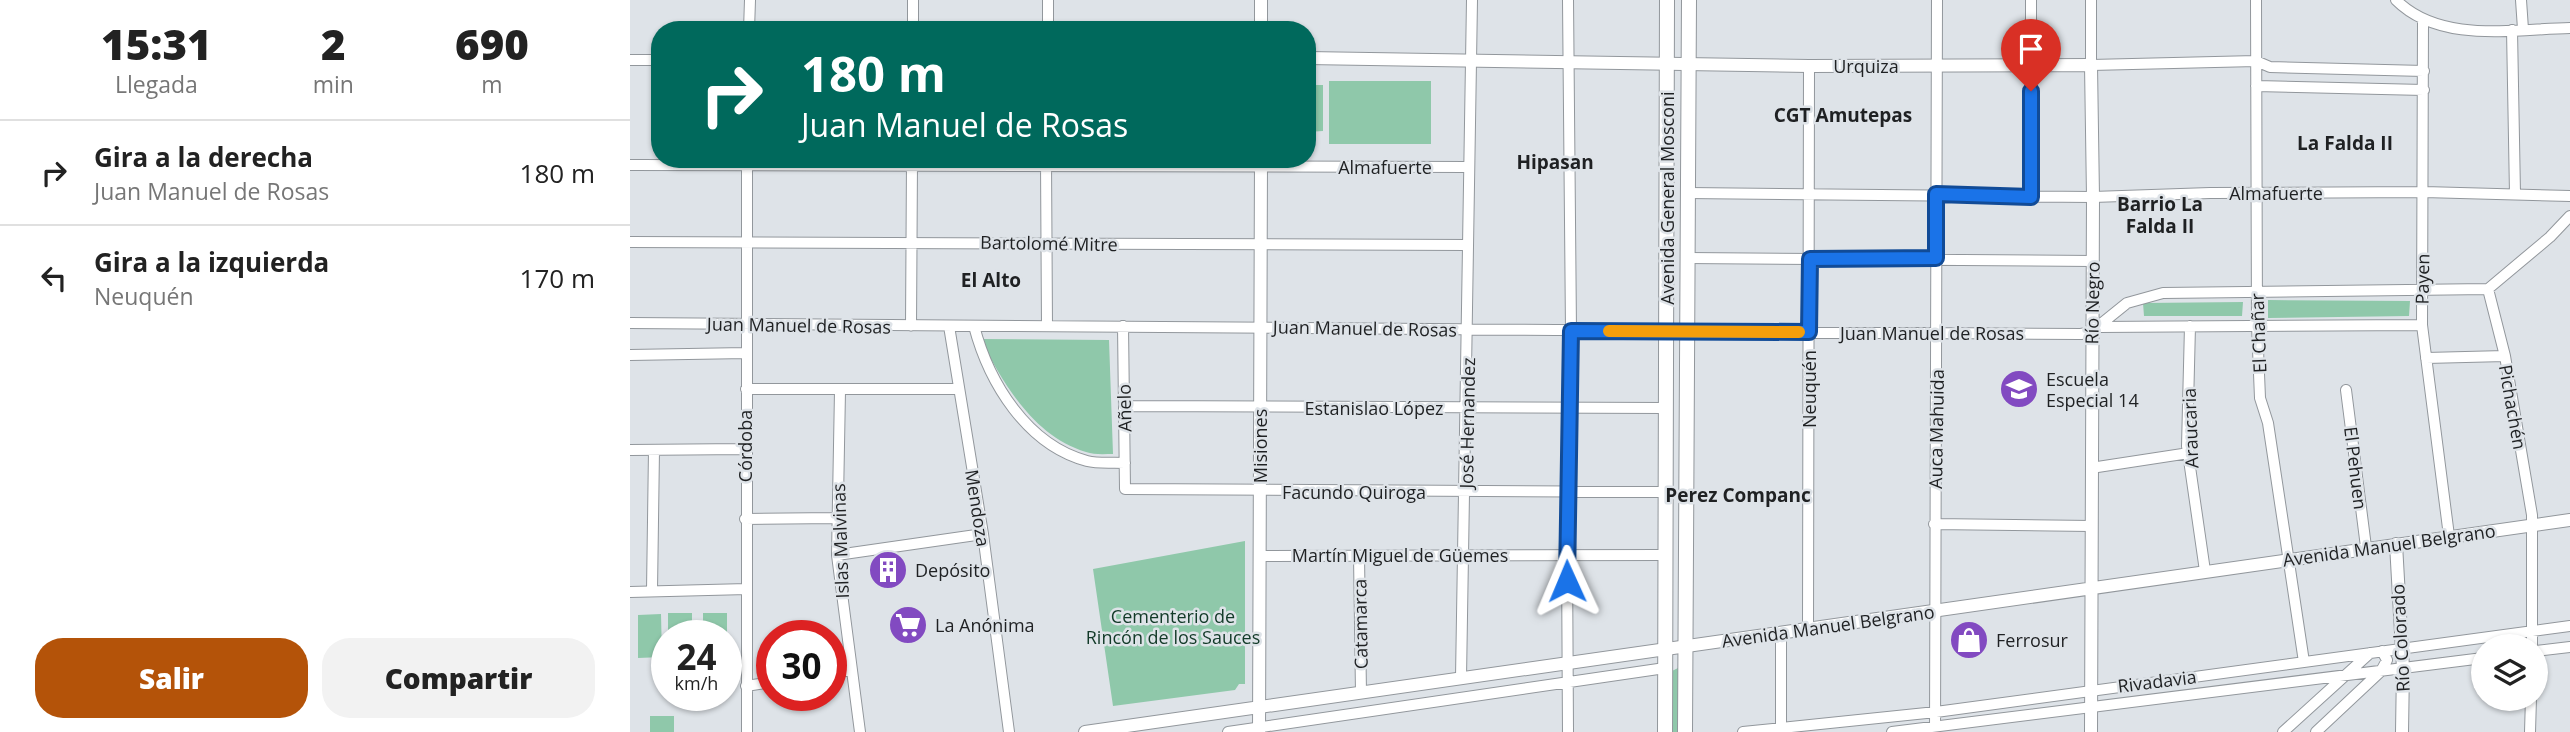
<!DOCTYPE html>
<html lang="es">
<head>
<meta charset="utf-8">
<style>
	:root { --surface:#fff; --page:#f2f2f2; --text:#222; --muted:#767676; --line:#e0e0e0; --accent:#b45309 }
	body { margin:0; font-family:"Open Sans",sans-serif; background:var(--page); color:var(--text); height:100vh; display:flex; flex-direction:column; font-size:26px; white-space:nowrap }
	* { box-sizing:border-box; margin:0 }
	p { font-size:23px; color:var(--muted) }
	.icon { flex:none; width:38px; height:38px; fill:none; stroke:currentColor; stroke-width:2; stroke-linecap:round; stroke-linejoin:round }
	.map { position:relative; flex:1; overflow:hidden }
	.side { display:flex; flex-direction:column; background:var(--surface); width:630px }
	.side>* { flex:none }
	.top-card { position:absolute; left:21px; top:21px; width:665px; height:147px; border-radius:28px; box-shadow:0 2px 5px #0004; background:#00695c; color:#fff; overflow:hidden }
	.fabs { position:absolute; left:1841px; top:634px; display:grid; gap:14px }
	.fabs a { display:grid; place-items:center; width:77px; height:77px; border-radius:50%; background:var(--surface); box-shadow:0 2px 5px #0004; font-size:35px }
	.speed { position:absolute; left:21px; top:620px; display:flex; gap:14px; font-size:35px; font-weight:700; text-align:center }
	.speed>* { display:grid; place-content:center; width:91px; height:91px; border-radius:50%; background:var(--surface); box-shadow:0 2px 5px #0004; line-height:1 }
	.speed small { font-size:18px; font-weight:400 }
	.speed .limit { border:10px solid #d22; background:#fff; color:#111 }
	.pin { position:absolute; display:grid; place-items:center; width:60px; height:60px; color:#fff; margin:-72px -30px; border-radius:50% 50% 50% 0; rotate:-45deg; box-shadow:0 0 7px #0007 }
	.pin .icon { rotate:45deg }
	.me { position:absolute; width:77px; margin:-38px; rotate:359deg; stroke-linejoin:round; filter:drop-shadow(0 0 5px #0008) }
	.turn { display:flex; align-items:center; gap:24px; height:147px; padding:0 35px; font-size:32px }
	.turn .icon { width:91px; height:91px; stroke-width:2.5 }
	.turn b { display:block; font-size:49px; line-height:60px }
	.eta { display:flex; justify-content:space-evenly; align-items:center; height:119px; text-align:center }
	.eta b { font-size:42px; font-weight:800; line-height:49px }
	.primary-button { display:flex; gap:14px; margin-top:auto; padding:14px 35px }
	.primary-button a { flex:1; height:80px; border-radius:28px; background:var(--accent); color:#fff; font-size:28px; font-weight:800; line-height:80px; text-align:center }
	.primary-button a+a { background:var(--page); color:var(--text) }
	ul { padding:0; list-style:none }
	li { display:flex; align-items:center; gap:21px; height:105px; padding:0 35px; border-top:2px solid var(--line) }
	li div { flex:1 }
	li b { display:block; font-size:26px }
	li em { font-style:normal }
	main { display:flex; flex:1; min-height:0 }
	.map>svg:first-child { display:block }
	.green { fill:#8fc8aa }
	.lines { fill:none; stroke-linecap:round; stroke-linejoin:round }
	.minor-casing { stroke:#92979c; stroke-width:12 }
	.tertiary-casing { stroke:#92979c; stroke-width:14 }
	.secondary-casing { stroke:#92979c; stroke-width:16 }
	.minor { stroke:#fff; stroke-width:10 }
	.tertiary { stroke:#fff; stroke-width:12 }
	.secondary { stroke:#fff; stroke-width:14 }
	.route-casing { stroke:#114b97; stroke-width:18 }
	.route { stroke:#1a73e8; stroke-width:12 }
	.slow { stroke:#f59e0b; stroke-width:12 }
	.labels { text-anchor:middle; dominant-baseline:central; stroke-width:5; stroke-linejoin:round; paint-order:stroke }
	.street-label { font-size:18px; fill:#1f2123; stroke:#dee3e8 }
	.poi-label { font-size:18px; fill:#1f2123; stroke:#dee3e8; text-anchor:start }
	.park-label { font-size:18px; fill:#123a28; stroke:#dee3e8 }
	.neighbourhood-label { font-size:19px; font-weight:bold; fill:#1f2123; stroke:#dee3e8 }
</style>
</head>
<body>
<main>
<section class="side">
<div class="eta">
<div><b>15:31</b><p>Llegada</p></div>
<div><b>2</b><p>min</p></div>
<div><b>690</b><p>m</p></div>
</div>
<ul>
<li><svg class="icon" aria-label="right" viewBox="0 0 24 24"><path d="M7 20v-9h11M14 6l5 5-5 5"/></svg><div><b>Gira a la derecha</b><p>Juan Manuel de Rosas</p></div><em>180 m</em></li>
<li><svg class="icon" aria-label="left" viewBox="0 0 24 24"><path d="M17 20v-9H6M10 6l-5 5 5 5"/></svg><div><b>Gira a la izquierda</b><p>Neuquén</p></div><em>170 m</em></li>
</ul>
<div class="primary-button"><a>Salir</a><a>Compartir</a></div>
</section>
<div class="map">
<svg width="1940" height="732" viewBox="0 0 1940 732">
	<rect width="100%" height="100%" fill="#dee3e8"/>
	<path class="green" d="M 699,81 L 801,81 L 801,144 L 699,144 Z
		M 677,85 L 693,85 L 693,131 L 677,132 Z
		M 1638,300 L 1780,301 L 1779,316 L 1638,318 Z
		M 1613,302 L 1612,316 L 1514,316 L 1513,303 Z
		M 350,339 L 479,340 L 483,454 C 475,454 464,455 456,452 C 403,436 374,384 350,339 Z
		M 615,541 L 615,684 L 609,684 L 605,690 L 483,706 L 463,569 Z
		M 38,613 L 62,613 L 62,635 L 38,635 Z
		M 73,613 L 97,613 L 97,656 L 96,635 L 73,635 Z
		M 31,614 L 32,657 L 8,658 L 8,615 Z
		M 1048,668 L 1049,732 L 1038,732 L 1038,673 Z
		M 20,716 L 44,716 L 44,732 L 20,732 Z"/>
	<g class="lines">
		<defs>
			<path id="minor" d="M 1461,0 L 1461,65 L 1626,61 L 1640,67 L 1794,71
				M 1626,0 L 1627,325 L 1630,398 L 1638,423 L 1674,662
				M 1766,0 C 1810,44 1884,29 1940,28
				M 1891,0 L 1893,29
				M 1793,20 L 1792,325 L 1819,536
				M 119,30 L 120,0
				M 283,30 L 283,0
				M 418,30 L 418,0
				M 1882,30 L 1885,194
				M 0,60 L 30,60
				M 1626,86 L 1794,90
				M 117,159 L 117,732
				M 416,161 L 417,326
				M 0,165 L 839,167
				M 1058,193 L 1463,197 L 1580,193 L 1794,192 L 1940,196
				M 1401,197 L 1401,0
				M 0,242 L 838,245
				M 1057,258 L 1463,261
				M 1858,289 L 1875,356 L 1902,515 L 1902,646
				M 0,323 L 1451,334 L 1461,332 L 1497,303 L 1533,293 L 1858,289 L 1920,237 L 1940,216
				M 281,326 L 282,161
				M 319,326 L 353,534 L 379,732
				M 344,326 C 359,383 397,445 457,461 C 469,464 483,462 495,463
				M 493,326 L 495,489 L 1036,492
				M 1560,326 L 1557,446 L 1575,571
				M 1469,327 L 1792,325
				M 0,355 L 116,353
				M 1796,358 L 1875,356
				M 116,389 L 328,389
				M 1716,390 L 1736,547
				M 210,391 L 207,555 L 230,732
				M 494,406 L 1036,408
				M 0,450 L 115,449
				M 1461,468 L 1559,453
				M 115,519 L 206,518
				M 1304,524 L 1461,526
				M 207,555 L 353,534
				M 630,556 L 1035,555
				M 729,556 L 731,693
				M 22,591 L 24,450
				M 0,592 L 117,589
				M 1178,629 L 1179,66
				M 1151,633 L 1151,732
				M 1906,651 L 1940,647
				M 201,673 L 221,670
				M 831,678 L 842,0
				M 116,686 L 142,682
				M 598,732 L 1035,668
				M 938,732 L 937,554 L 941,331 L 938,0
				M 1113,732 L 1306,712 L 1940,626
				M 1262,732 L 1853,658
				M 1305,732 L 1307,0
				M 1653,732 L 1740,653
				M 1686,732 L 1751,671 L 1757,660 L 1752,651
				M 1900,732 L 1901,698"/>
			<path id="tertiary" d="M 631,30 L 631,0
				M 677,58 L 1179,66 L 1461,65 L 1463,197 L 1461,732
				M 1766,544 L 1773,668 L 1772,732
				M 455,732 L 1940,520
				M 629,732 L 631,159"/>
			<path id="secondary" d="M 1035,732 L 1037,0
				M 1055,732 L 1059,0"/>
		</defs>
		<use href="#minor" class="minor-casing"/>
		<use href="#tertiary" class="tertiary-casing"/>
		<use href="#secondary" class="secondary-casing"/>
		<use href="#minor" class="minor"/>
		<use href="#tertiary" class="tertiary"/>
		<use href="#secondary" class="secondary"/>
	</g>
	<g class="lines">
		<defs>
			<path id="route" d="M 937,581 L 941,331 L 1179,332 L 1180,259 L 1306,258 L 1306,194 L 1401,197 L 1401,91"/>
		</defs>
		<use href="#route" class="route-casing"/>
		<use href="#route" class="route"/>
		<path class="slow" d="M 979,331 L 1169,332"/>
	</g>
	<defs>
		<symbol id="school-disc" viewBox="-11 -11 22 22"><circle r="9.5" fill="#824ac1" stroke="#dee3e8"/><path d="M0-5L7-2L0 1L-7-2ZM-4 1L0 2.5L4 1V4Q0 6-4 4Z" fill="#fff"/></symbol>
		<symbol id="building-disc" viewBox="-11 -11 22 22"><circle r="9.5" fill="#824ac1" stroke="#dee3e8"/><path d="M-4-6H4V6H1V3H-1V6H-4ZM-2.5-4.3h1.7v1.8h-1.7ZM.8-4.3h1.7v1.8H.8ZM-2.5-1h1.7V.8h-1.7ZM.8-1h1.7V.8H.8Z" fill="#fff"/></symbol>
		<symbol id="supermarket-disc" viewBox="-11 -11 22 22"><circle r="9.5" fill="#824ac1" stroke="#dee3e8"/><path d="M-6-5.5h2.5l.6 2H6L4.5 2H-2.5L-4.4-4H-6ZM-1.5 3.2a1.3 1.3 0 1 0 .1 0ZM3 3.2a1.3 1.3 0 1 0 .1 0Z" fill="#fff"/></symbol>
		<symbol id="shop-disc" viewBox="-11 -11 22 22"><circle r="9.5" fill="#824ac1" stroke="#dee3e8"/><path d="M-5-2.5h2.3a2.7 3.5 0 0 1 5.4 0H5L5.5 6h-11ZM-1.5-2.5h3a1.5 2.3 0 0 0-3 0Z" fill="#fff"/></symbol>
	</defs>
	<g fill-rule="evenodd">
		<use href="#school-disc" x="1367" y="367" width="44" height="44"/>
		<use href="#building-disc" x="236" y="548" width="44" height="44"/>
		<use href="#supermarket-disc" x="256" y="603" width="44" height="44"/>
		<use href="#shop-disc" x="1317" y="618" width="44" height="44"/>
	</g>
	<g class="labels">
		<g class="street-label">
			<text x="1236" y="66">Urquiza</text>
			<text x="755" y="167">Almafuerte</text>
			<text x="1646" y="193">Almafuerte</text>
			<text transform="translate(1037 198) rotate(-90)">Avenida General Mosconi</text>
			<text transform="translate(419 243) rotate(1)">Bartolomé Mitre</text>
			<text transform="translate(1792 279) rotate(-89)">Payen</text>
			<text transform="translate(1462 303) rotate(-89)">Río Negro</text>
			<text transform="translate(169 325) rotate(1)">Juan Manuel de Rosas</text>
			<text transform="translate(735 328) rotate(1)">Juan Manuel de Rosas</text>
			<text x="1302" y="333">Juan Manuel de Rosas</text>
			<text transform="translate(1628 333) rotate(-92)">El Chañar</text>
			<text transform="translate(1179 389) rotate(-90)">Neuquén</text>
			<text transform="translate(1883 407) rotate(80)">Pichachén</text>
			<text transform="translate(494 408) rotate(-91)">Añelo</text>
			<text x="744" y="408">Estanislao López</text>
			<text transform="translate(837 423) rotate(-89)">José Hernandez</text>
			<text transform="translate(1560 428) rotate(-92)">Araucaria</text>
			<text transform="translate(1306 429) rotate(-89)">Auca Mahuida</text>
			<text transform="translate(115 446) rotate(-90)">Córdoba</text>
			<text transform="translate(630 446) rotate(-90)">Misiones</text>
			<text transform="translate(1726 468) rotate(83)">El Pehuen</text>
			<text x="724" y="492">Facundo Quiroga</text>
			<text transform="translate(348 508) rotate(81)">Mendoza</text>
			<text transform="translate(210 541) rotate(-92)">Islas Malvinas</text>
			<text transform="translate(1759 545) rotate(-8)">Avenida Manuel Belgrano</text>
			<text x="770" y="555">Martín Miguel de Güemes</text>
			<text transform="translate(730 624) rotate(-91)">Catamarca</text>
			<text transform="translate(1198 626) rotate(-8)">Avenida Manuel Belgrano</text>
			<text transform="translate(1770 638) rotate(-93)">Río Colorado</text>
			<text transform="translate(1527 681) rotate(-7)">Rivadavia</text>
		</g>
		<g class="poi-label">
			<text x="1416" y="379">Escuela<tspan x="1416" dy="21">Especial 14</tspan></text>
			<text x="285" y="570">Depósito</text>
			<text x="305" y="625">La Anónima</text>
			<text x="1366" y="640">Ferrosur</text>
		</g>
		<g class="park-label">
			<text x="543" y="616">Cementerio de<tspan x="543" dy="21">Rincón de los Sauces</tspan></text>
		</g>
		<g class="neighbourhood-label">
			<text x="1213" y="115">CGT Amutepas</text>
			<text x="1715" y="143">La Falda II</text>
			<text x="925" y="162">Hipasan</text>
			<text x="1530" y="204">Barrio La<tspan x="1530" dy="22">Falda II</tspan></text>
			<text x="361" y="280">El Alto</text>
			<text x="1108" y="495">Perez Companc</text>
		</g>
	</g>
</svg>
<div class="fabs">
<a><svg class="icon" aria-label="layers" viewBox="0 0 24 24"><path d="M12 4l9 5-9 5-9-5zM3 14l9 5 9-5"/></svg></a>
</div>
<div class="speed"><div>24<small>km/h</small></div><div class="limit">30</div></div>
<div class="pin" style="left:1401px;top:91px;background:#d93025"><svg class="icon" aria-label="arrive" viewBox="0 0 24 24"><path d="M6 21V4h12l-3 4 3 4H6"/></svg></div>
<svg class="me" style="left:937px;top:581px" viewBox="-20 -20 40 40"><path d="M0-17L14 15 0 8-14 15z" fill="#1a73e8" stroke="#fff" stroke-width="4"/></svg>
<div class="top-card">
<div class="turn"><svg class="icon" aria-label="right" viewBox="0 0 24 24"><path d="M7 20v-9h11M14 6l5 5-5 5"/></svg><div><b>180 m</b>Juan Manuel de Rosas</div></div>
</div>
</div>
</main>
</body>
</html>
